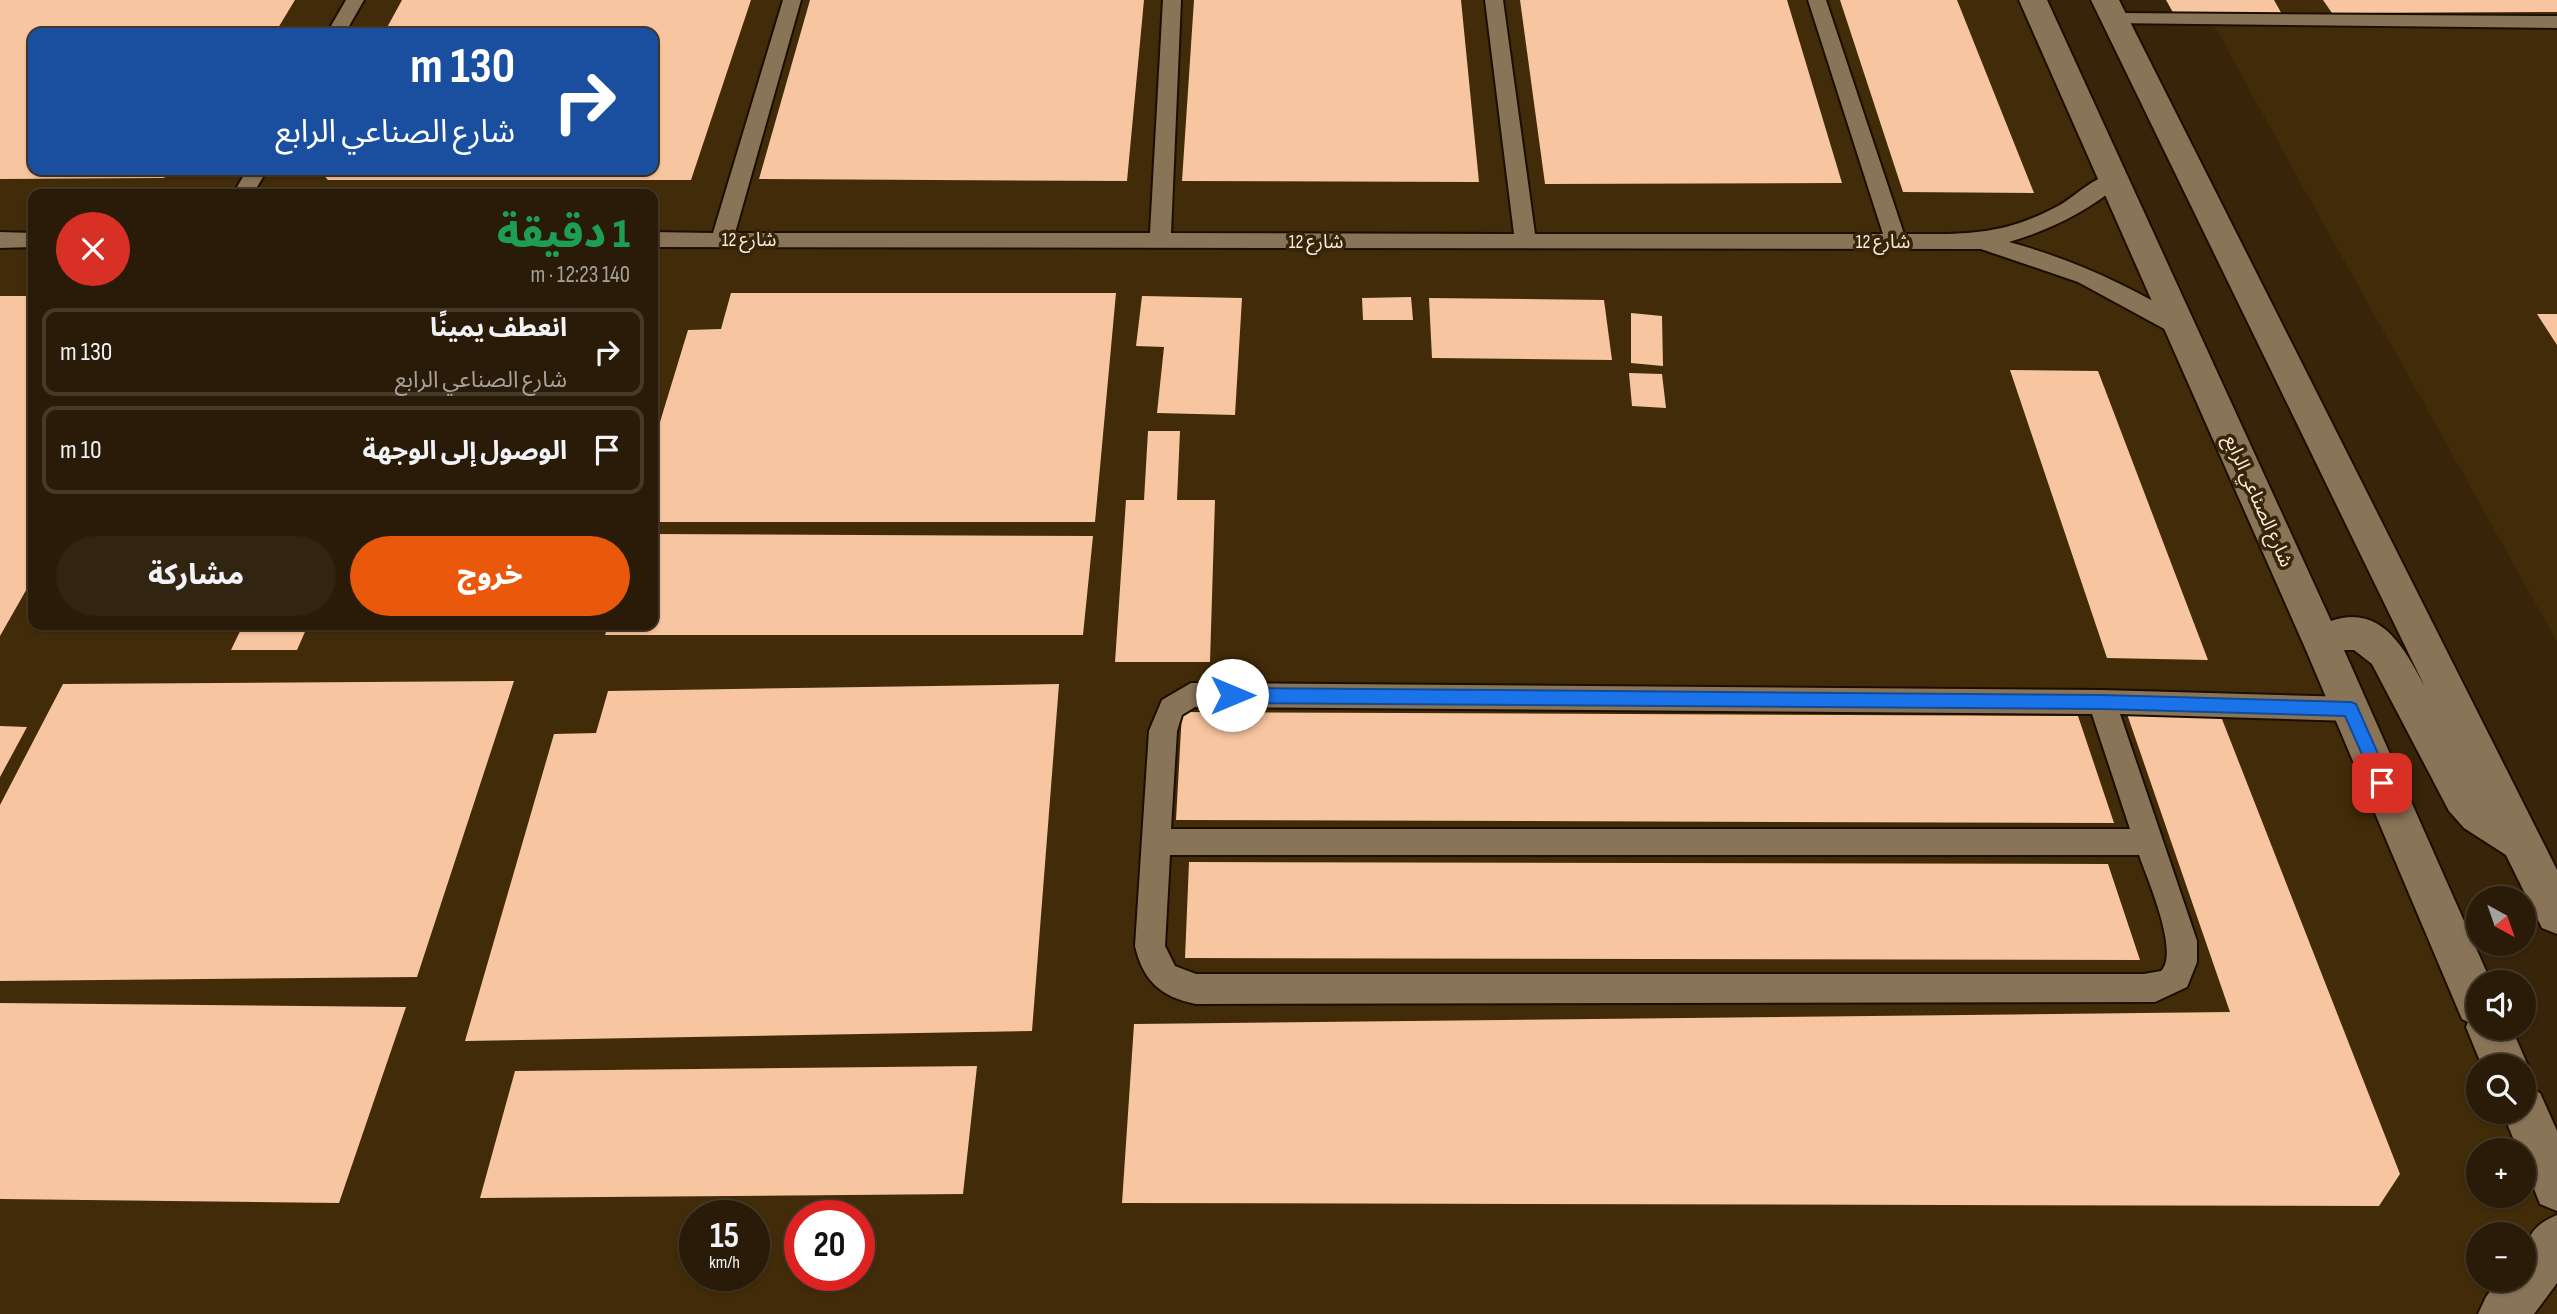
<!DOCTYPE html>
<html lang="ar">
<head>
<meta charset="utf-8">
<style>
	:root { --surface:#291b07; --page:#312411; --text:#f1f3f6; --muted:#a5a19b; --line:#453928; --accent:#ea580c }
	body { margin:0; font-family:"Sofia Sans Condensed","Noto Sans Arabic",sans-serif; background:var(--page); color:var(--text); direction:rtl; height:100vh; display:flex; flex-direction:column; font-size:26px; white-space:nowrap }
	* { box-sizing:border-box; margin:0 }
	p { font-size:23px; color:var(--muted) }
	.icon { flex:none; width:38px; height:38px; fill:none; stroke:currentColor; stroke-width:2; stroke-linecap:round; stroke-linejoin:round }
	.map { position:relative; flex:1; overflow:hidden; direction:ltr }
	.sheet { position:absolute; left:28px; top:189px; width:630px; height:441px; display:flex; flex-direction:column; background:var(--surface); border-radius:14px; box-shadow:0 2px 5px #0004,0 0 0 2px var(--line); direction:rtl }
	.sheet>* { flex:none }
	.guide { position:absolute; left:28px; top:28px; width:630px; height:147px; border-radius:14px; box-shadow:0 2px 5px #0004,0 0 0 2px var(--line); direction:rtl; background:#1a4fa0; color:#fff; overflow:hidden }
	.needle { width:46px; rotate:140deg }
	.fabs { position:absolute; left:2466px; top:886px; display:grid; gap:14px }
	.fabs a { display:grid; place-items:center; width:70px; height:70px; border-radius:50%; background:var(--surface); box-shadow:0 2px 5px #0004,0 0 0 2px var(--line); font-size:35px }
	.speed { position:absolute; left:679px; top:1200px; display:flex; gap:14px; font-size:35px; font-weight:700; text-align:center }
	.speed>* { display:grid; place-content:center; width:91px; height:91px; border-radius:50%; background:var(--surface); box-shadow:0 2px 5px #0004,0 0 0 2px var(--line); line-height:1 }
	.speed small { font-size:18px; font-weight:400 }
	.speed .limit { border:10px solid #d22; background:#fff; color:#111 }
	.pin { position:absolute; display:grid; place-items:center; width:60px; height:60px; color:#fff; margin:-30px; border-radius:14px; box-shadow:0 4px 10px #0006 }
	.me { position:absolute; width:77px; margin:-38px; rotate:90deg; stroke-linejoin:round; filter:drop-shadow(0 0 5px #0008) }
	.turn { display:flex; align-items:center; gap:24px; height:147px; padding:0 28px; font-size:32px }
	.turn .icon { width:91px; height:91px; stroke-width:2.5 }
	.turn b { display:block; font-size:49px; line-height:60px }
	.round { display:grid; place-items:center; flex:none; width:74px; height:74px; border-radius:37px; background:var(--page) }
	.overview { display:flex; align-items:center; justify-content:space-between; height:119px; padding:0 28px }
	h1 { font-size:42px; font-weight:800; line-height:52px; color:#1e9e55 }
	.button { display:flex; gap:14px; margin-top:auto; padding:14px 28px }
	.button a { flex:1; height:80px; border-radius:42px; background:var(--accent); color:#fff; font-size:28px; font-weight:800; line-height:80px; text-align:center }
	.button a+a { background:var(--page); color:var(--text) }
	ul { padding:0; list-style:none }
	li { display:flex; align-items:center; gap:21px; height:88px; margin:0 14px 10px; padding:0 14px; border:4px solid var(--line); border-radius:14px }
	li div { flex:1 }
	li b { display:block; font-size:26px }
	li em { font-style:normal }
	.map>svg:first-child { display:block }
	.built { fill:#422b08; fill-rule:evenodd }
	.building { fill:#f7c59f }
	.lines { fill:none; stroke-linecap:round; stroke-linejoin:round }
	.lane-casing { stroke:#1b0e00; stroke-width:4 }
	.street-casing { stroke:#1b0e00; stroke-width:4 }
	.secondary-casing { stroke:#1b0e00; stroke-width:4 }
	.lane { fill:#8a7458; fill-rule:evenodd }
	.street { fill:#8a7458; fill-rule:evenodd }
	.secondary { fill:#8a7458; fill-rule:evenodd }
	.route { fill:#1a73e8; stroke:#114b97; stroke-width:2 }
	.labels { text-anchor:middle; dominant-baseline:central; stroke-width:7; stroke-linejoin:round; paint-order:stroke }
	.street-label { font-size:19px; fill:#f8ecdd; stroke:#372409 }
</style>
</head>
<body>
<div class="map">
<svg width="2557" height="1314" viewBox="0 0 2557 1314">
	<rect width="100%" height="100%" fill="#372409"/>
	<path class="built" d="M 0,0 L 2018,0 L 2493,1066 L 2478,1066 L 2478,1111 L 2514,1111 L 2557,1208 L 2557,1314 L 0,1314 ZM 33,33 L 653,33 L 653,170 L 33,170 ZM 33,194 L 653,194 L 653,625 L 33,625 ZM 2478,1150 L 2524,1150 L 2524,1195 L 2478,1195 ZM 695,1216 L 754,1216 L 754,1276 L 695,1276 ZM 800,1216 L 859,1216 L 859,1276 L 800,1276 ZM 2478,1234 L 2524,1234 L 2524,1279 L 2478,1279 Z
		M 2200,0 L 2557,0 L 2557,642 L 2294,171 Z"/>
	<path class="building" d="M 0,0 L 295,0 L 275,33 L 33,33 L 33,170 L 185,170 L 163,178 L 0,179 Z
		M 402,0 L 751,0 L 691,180 L 328,180 L 319,170 L 653,170 L 653,33 L 384,33 Z
		M 810,0 L 1144,0 L 1127,181 L 759,179 Z
		M 1194,0 L 1461,0 L 1479,182 L 1182,181 Z
		M 1520,0 L 1787,0 L 1842,183 L 1545,184 Z
		M 1840,0 L 1957,0 L 2034,193 L 1903,192 Z
		M 2166,0 L 2274,0 L 2283,16 L 2175,16 Z
		M 2323,0 L 2557,0 L 2557,12 L 2332,13 Z
		M 731,293 L 1116,293 L 1095,522 L 653,522 L 653,445 L 688,330 L 721,329 Z
		M 0,296 L 33,296 L 33,578 L 0,636 Z
		M 1142,296 L 1242,298 L 1235,415 L 1157,413 L 1164,347 L 1136,346 Z
		M 1411,297 L 1413,320 L 1363,320 L 1362,298 Z
		M 1429,298 L 1604,300 L 1612,360 L 1432,358 Z
		M 1631,313 L 1662,316 L 1663,366 L 1631,363 Z
		M 2537,314 L 2557,314 L 2557,345 Z
		M 2010,370 L 2098,371 L 2208,660 L 2107,658 Z
		M 1629,373 L 1662,374 L 1666,408 L 1632,406 Z
		M 1148,431 L 1180,431 L 1177,500 L 1215,500 L 1210,662 L 1115,662 L 1126,500 L 1144,500 Z
		M 653,534 L 1093,536 L 1083,635 L 605,635 L 608,625 L 653,625 Z
		M 243,625 L 308,625 L 297,650 L 231,650 Z
		M 514,681 L 417,977 L 0,981 L 0,805 L 63,684 Z
		M 1059,684 L 1032,1031 L 465,1041 L 554,734 L 596,733 L 608,691 Z
		M 1182,712 L 2078,716 L 2114,823 L 1176,820 Z
		M 2127,714 L 2220,714 L 2400,1174 L 2379,1206 L 1122,1203 L 1134,1024 L 2230,1012 Z
		M 0,726 L 27,727 L 0,777 Z
		M 1189,862 L 2108,864 L 2140,960 L 1185,958 Z
		M 0,1003 L 406,1007 L 339,1203 L 0,1199 Z
		M 977,1066 L 963,1194 L 480,1198 L 515,1071 Z"/>
	<g class="lines">
		<defs>
			<path id="lane" d="M 346,0 L 364,0 L 345,33 L 327,33 Z
				M 783,0 L 801,0 L 735,233 L 1150,233 L 1163,0 L 1181,0 L 1171,233 L 1514,234 L 1485,0 L 1503,0 L 1535,234 L 1883,234 L 1808,0 L 1826,0 L 1904,234 C 1966,234 2002,236 2058,206 C 2075,197 2100,170 2119,175 L 2122,180 L 2119,185 C 2086,212 2050,230 2009,242 C 2072,259 2130,286 2186,320 L 2189,326 L 2186,332 L 2170,332 L 2078,282 L 1981,249 L 653,247 L 653,232 L 713,233 Z
				M 2115,13 L 2557,16 L 2557,28 L 2108,23 L 2106,19 Z
				M 247,170 L 267,170 L 253,194 L 233,194 Z
				M 0,232 L 33,233 L 33,247 L 0,248 Z
				M 1191,683 L 2102,690 L 2351,697 L 2360,701 L 2364,709 L 2360,717 L 2351,721 L 2120,714 L 2197,941 L 2197,962 L 2187,987 L 2155,1002 L 1196,1004 C 1161,997 1143,981 1135,946 L 1149,731 L 1162,700 ZM 1195,707 L 2092,714 L 2130,829 L 1171,829 L 1177,731 L 1182,715 ZM 1170,855 L 2139,855 C 2147,878 2180,953 2161,971 L 2144,974 L 1196,974 L 1175,966 L 1165,946 Z"/>
			<path id="street" d="M 2557,1215 L 2557,1283 L 2534,1314 L 2478,1314 L 2486,1297 L 2499,1279 L 2524,1279 C 2524,1247 2525,1228 2557,1215 Z"/>
			<path id="secondary" d="M 2019,0 L 2047,0 L 2331,621 C 2382,603 2405,650 2425,687 L 2091,0 L 2119,0 L 2557,870 L 2557,934 L 2542,928 L 2506,855 L 2464,828 L 2449,811 L 2372,664 L 2354,650 L 2344,650 L 2491,982 L 2478,982 L 2478,1027 L 2511,1027 L 2528,1066 L 2524,1076 L 2524,1066 L 2482,1066 L 2466,1027 L 2468,1022 L 2462,1019 L 2306,650 Z
				M 2524,1086 L 2540,1093 L 2557,1131 L 2557,1211 L 2540,1204 L 2524,1163 L 2524,1150 L 2518,1150 L 2502,1111 L 2524,1111 Z"/>
		</defs>
		<use href="#lane" class="lane-casing"/>
		<use href="#street" class="street-casing"/>
		<use href="#secondary" class="secondary-casing"/>
		<use href="#lane" class="lane"/>
		<use href="#street" class="street"/>
		<use href="#secondary" class="secondary"/>
	</g>
	<path class="route" d="M 1232,688 L 2102,695 L 2351,702 L 2356,704 L 2391,783 L 2388,788 L 2377,788 L 2345,716 L 2102,709 L 1232,703 L 1224,695 Z"/>
	<g class="labels">
		<g class="street-label">
			<text x="749" y="240">شارع 12</text>
			<text x="1316" y="242">شارع 12</text>
			<text x="1883" y="242">شارع 12</text>
			<text transform="translate(2258 501) rotate(66)">شارع الصناعي الرابع</text>
		</g>
	</g>
</svg>
<div class="fabs">
<a><svg class="needle" viewBox="-14 -14 28 28"><path d="M0-13l5 13h-10z" fill="#e53935"/><path d="M0 13l5-13h-10z" fill="#a5a19b"/></svg></a>
<a><svg class="icon" aria-label="sound" viewBox="0 0 24 24"><path d="M4 9h4l5-4v14l-5-4H4zM17 9q2 3 0 6"/></svg></a>
<a><svg class="icon" aria-label="search" viewBox="0 0 24 24"><circle cx="10" cy="10" r="6"/><path d="M15 15l6 6"/></svg></a>
<a>+</a>
<a>−</a>
</div>
<div class="speed"><div>15<small>km/h</small></div><div class="limit">20</div></div>
<div class="pin" style="left:2382px;top:783px;background:#d93025"><svg class="icon" aria-label="arrive" viewBox="0 0 24 24"><path d="M6 21V4h12l-3 4 3 4H6"/></svg></div>
<svg class="me" style="left:1232px;top:695px" viewBox="-20 -20 40 40"><circle r="19" fill="#fff"/><path d="M0-13L10 11 0 6-10 11z" fill="#1a73e8"/></svg>
<div class="guide">
<div class="turn"><svg class="icon" aria-label="right" viewBox="0 0 24 24"><path d="M7 20v-9h11M14 6l5 5-5 5"/></svg><div><b>130 m</b>شارع الصناعي الرابع</div></div>
</div>
<section class="sheet">
<div class="overview"><div><h1>1 دقيقة</h1><p>140 m · 12:23</p></div><a class="round" style="background:#d93025;color:#fff"><svg class="icon" aria-label="close" viewBox="0 0 24 24"><path d="M6 6l12 12M18 6L6 18"/></svg></a></div>
<ul>
<li><svg class="icon" aria-label="right" viewBox="0 0 24 24"><path d="M7 20v-9h11M14 6l5 5-5 5"/></svg><div><b>انعطف يمينًا</b><p>شارع الصناعي الرابع</p></div><em>130 m</em></li>
<li><svg class="icon" aria-label="arrive" viewBox="0 0 24 24"><path d="M6 21V4h12l-3 4 3 4H6"/></svg><div><b>الوصول إلى الوجهة</b></div><em>10 m</em></li>
</ul>
<div class="button"><a>خروج</a><a>مشاركة</a></div>
</section>
</div>
</body>
</html>
